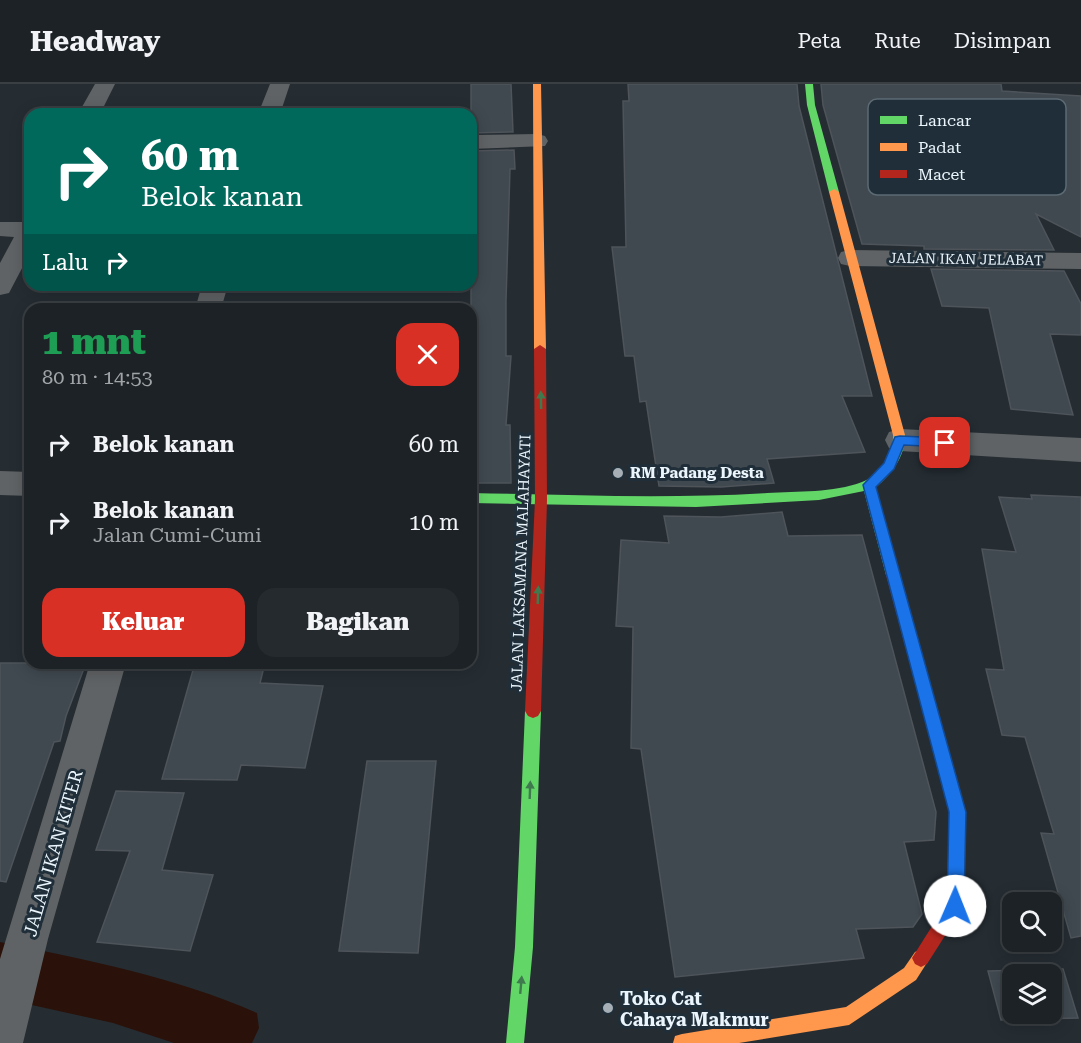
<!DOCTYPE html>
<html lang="id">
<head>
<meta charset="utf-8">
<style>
	:root { --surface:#1c2226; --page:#252a2e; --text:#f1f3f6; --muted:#a0a4a7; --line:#3a3f43; --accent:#d93025 }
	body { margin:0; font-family:"Roboto Serif",serif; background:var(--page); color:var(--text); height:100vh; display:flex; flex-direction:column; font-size:22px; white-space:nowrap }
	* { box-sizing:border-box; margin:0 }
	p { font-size:20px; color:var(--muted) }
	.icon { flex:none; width:33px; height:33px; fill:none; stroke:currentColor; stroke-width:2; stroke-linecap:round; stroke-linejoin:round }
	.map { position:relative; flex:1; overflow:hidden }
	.drawer { position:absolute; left:24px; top:219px; width:453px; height:366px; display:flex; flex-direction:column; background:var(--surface); border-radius:18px; box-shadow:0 3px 15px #0003,0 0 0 2px var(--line) }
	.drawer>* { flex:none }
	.banner { position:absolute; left:24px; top:24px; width:453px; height:183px; border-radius:18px; box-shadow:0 3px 15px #0003,0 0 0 2px var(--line); background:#00695c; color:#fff; overflow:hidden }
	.buttons { position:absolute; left:1002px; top:808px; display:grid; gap:12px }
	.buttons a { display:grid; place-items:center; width:60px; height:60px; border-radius:12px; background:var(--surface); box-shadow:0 3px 15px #0003,0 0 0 2px var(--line); font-size:30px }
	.pin { position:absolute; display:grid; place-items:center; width:51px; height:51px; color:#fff; margin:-26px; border-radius:12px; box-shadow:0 3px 9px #0006 }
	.me { position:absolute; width:66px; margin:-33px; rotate:1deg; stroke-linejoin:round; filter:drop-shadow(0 0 4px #0008) }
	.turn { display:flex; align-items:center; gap:21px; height:126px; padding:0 18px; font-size:27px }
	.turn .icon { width:78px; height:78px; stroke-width:2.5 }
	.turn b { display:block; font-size:42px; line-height:51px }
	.then { display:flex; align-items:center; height:57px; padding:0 18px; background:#0003; gap:12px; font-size:22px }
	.round { display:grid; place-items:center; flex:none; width:63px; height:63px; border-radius:18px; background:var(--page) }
	.headline { display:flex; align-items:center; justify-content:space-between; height:102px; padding:0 18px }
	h1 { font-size:36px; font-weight:800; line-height:45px; color:#1e9e55 }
	.cta { display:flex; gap:12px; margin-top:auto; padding:12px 18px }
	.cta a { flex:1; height:69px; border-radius:18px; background:var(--accent); color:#fff; font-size:24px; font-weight:800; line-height:69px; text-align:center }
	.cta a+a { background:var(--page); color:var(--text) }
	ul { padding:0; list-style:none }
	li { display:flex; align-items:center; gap:18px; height:78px; padding:0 18px }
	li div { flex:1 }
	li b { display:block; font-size:22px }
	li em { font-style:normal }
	header { display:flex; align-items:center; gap:36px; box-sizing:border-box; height:84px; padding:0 30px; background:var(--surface); border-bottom:2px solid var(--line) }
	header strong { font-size:28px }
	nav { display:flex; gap:33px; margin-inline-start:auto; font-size:21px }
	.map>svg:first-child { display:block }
	.water { fill:#2a120a }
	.building { fill:#404950; stroke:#4e545a; stroke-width:1.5; fill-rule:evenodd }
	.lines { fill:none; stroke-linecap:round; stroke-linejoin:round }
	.street { fill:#606365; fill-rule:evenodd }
	.fast { fill:#63d668; fill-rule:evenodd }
	.slow { fill:#ff974d; fill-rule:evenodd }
	.jam { fill:#b3261e; fill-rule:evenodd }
	.oneway { fill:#3e7a4e }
	.route { fill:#1a73e8; stroke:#114b97; stroke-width:1.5 }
	.poi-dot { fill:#a6afb6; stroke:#1f2e39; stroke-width:2 }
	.labels { text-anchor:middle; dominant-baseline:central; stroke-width:6; stroke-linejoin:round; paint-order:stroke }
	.far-street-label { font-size:14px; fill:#ebf5fc; stroke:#1f2e39 }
	.poi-label { font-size:15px; font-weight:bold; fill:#ebf5fc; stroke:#1f2e39; text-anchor:start }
	.street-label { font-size:15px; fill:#ebf5fc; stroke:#1f2e39 }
	.near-street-label { font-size:18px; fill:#ebf5fc; stroke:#1f2e39 }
	.near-poi-label { font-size:18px; font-weight:bold; fill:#ebf5fc; stroke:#1f2e39; text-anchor:start }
	.key { fill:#1f2e39; stroke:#5c6a74; stroke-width:1.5 }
	.key-label { font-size:16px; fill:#ebf5fc }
</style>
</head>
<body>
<header>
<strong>Headway</strong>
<nav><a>Peta</a><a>Rute</a><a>Disimpan</a></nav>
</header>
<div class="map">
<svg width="1081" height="959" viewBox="0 0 1081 959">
	<rect width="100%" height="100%" fill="#252d33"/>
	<path class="water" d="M 0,858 C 86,876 176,893 257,929 L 259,944 L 252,959 L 174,959 L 113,939 L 0,914 Z"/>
	<path class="building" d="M 471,0 L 511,0 L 513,48 L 471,49 Z
		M 628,0 L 797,0 L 799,22 L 872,312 L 842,312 L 865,368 L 767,375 L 774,399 L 721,403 L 659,402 L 646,317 L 640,318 L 634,272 L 625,272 L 612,163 L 626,163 L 623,17 L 629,17 Z
		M 821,0 L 1001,0 L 1002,7 L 1081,12 L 1081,153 L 1036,130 L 1054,166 L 924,165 L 924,162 L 862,160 L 823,21 Z
		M 514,66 L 515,85 L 510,85 L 506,217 L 506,272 L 511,272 L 506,341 L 510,341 L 511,399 L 471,399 L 471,67 Z
		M 931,185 L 1064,187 L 1081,220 L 1081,251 L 1050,250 L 1073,331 L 1011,325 L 989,224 L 942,222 Z
		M 1031,411 L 1081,413 L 1081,852 L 1071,854 L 1041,749 L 1054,750 L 1025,653 L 1002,651 L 986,585 L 1004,586 L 982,465 L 1016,468 L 999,413 L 1032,415 Z
		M 782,428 L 788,452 L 862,451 L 936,728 L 934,756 L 904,758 L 922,830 L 913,843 L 856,845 L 864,874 L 675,893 L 641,665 L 631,664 L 633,543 L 616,542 L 621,456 L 669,459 L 664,432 L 721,433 Z
		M 0,579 L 86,579 L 66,632 L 60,657 L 54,658 L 6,798 L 0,797 Z
		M 195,579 L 265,579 L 260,599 L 323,602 L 305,684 L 241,681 L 237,696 L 162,695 Z
		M 367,677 L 436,677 L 418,869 L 339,867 Z
		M 116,707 L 184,709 L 162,786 L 213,791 L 190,867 L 97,858 L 130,767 L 96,766 Z
		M 1063,885 L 1078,934 L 1001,936 L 988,887 ZM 1012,891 L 1052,891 L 1052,930 L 1012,930 Z"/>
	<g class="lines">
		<path class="street" d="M 95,0 L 115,0 L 100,30 L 78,30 Z
			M 270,0 L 290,0 L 280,30 L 258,30 Z
			M 537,50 L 545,52 L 548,57 L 545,62 L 471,65 L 471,51 Z
			M 0,138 L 30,138 L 30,169 L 9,209 L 0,211 L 0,179 L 14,153 L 0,152 Z
			M 850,166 L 1081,169 L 1081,185 L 850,182 L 841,180 L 838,174 L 841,168 Z
			M 202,201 L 228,201 L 221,225 L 195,225 Z
			M 900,345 L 1081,354 L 1081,378 L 900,367 L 889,364 L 885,356 L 889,348 Z
			M 0,387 L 30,388 L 30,412 L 0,411 Z
			M 90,579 L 126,579 L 48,855 L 23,959 L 0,959 L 0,875 Z"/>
		<path class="fast" d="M 805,0 L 813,0 L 815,21 L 839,108 L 837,110 L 829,108 L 807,21 Z
			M 899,346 L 905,351 C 906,371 891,391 876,403 L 900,491 L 898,495 L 893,497 L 888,495 L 886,491 L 864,407 L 819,416 L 696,423 L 471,419 L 471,409 C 570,411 668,415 767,409 C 798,407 833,409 862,398 C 879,392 894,369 893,351 Z
			M 533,620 L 538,622 L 541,627 L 533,863 L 524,959 L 506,959 L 515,863 L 525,627 L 528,622 Z"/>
		<path class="slow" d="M 533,0 L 541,0 L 546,265 L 540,269 L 534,265 Z
			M 834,105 L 839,108 L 905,351 L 899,356 L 893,351 L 829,108 Z
			M 921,865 L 927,868 L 930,874 L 916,896 L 849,941 L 739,959 L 673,959 L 675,952 L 682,950 L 846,923 L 904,884 L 915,868 Z"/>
		<path class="jam" d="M 540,261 L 546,265 L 547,416 L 541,627 L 538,632 L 533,634 L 528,632 L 525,627 L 535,416 L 534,265 Z
			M 893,485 L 898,487 L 900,491 L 966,728 L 964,822 L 927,880 L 921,883 L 915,880 L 912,874 L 946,820 L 950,728 L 886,491 L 888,487 Z"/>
	</g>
	<defs><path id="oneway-solid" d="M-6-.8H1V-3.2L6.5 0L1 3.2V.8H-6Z" transform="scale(1.5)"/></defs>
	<g class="oneway">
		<use href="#oneway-solid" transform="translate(541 316) rotate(-91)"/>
		<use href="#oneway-solid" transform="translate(538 511) rotate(-88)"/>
		<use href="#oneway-solid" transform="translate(530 706) rotate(-88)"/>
		<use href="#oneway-solid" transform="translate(521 901) rotate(-85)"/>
	</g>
	<path class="route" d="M 900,352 L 945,354 L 951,359 L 945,363 L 904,361 L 894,385 L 876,403 L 966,728 L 964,822 L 962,828 L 955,831 L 949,828 L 947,822 L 949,728 L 863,401 L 884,379 L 895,353 Z"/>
	<g class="poi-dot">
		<circle cx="618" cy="389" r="6"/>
		<circle cx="608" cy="924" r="6"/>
	</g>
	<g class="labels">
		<g class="far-street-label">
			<text transform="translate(966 175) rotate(1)">JALAN IKAN JELABAT</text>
		</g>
		<g class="poi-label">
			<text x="630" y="389">RM Padang Desta</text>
		</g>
		<g class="street-label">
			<text transform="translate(521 479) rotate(-88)">JALAN LAKSAMANA MALAHAYATI</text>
		</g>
		<g class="near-street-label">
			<text transform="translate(53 769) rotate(-74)">JALAN IKAN KITER</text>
		</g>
		<g class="near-poi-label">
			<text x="620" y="914">Toko Cat<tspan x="620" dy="21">Cahaya Makmur</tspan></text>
		</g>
	</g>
	<rect x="868" y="15" width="198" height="96" rx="9" class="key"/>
	<rect x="880" y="32" width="27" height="8" fill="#63d668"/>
	<rect x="880" y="59" width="27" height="8" fill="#ff974d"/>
	<rect x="880" y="86" width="27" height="8" fill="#b3261e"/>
	<g class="key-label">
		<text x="918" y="42">Lancar</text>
		<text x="918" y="69">Padat</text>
		<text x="918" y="96">Macet</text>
	</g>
</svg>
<div class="buttons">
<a><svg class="icon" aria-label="search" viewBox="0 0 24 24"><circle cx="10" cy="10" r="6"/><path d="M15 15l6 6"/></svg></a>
<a><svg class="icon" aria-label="layers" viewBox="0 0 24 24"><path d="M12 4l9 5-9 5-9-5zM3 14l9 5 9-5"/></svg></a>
</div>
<div class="pin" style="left:945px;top:359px;background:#d93025"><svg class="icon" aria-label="arrive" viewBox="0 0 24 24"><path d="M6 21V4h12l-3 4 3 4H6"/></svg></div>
<svg class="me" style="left:955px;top:822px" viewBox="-20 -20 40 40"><circle r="19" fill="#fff"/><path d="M0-13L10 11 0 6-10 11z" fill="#1a73e8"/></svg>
<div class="banner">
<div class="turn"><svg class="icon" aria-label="right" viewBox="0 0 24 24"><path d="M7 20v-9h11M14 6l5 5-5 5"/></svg><div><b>60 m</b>Belok kanan</div></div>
<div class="then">Lalu<svg class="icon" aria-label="right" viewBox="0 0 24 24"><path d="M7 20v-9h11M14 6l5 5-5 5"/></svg></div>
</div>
<section class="drawer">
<div class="headline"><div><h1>1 mnt</h1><p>80 m · 14:53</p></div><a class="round" style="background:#d93025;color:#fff"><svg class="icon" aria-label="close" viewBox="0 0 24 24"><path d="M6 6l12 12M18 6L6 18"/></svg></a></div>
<ul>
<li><svg class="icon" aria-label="right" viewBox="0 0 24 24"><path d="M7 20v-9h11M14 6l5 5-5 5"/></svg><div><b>Belok kanan</b></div><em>60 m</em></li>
<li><svg class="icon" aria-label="right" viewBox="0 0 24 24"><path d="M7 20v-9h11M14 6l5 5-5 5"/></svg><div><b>Belok kanan</b><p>Jalan Cumi-Cumi</p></div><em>10 m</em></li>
</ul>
<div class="cta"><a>Keluar</a><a>Bagikan</a></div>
</section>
</div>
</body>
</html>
